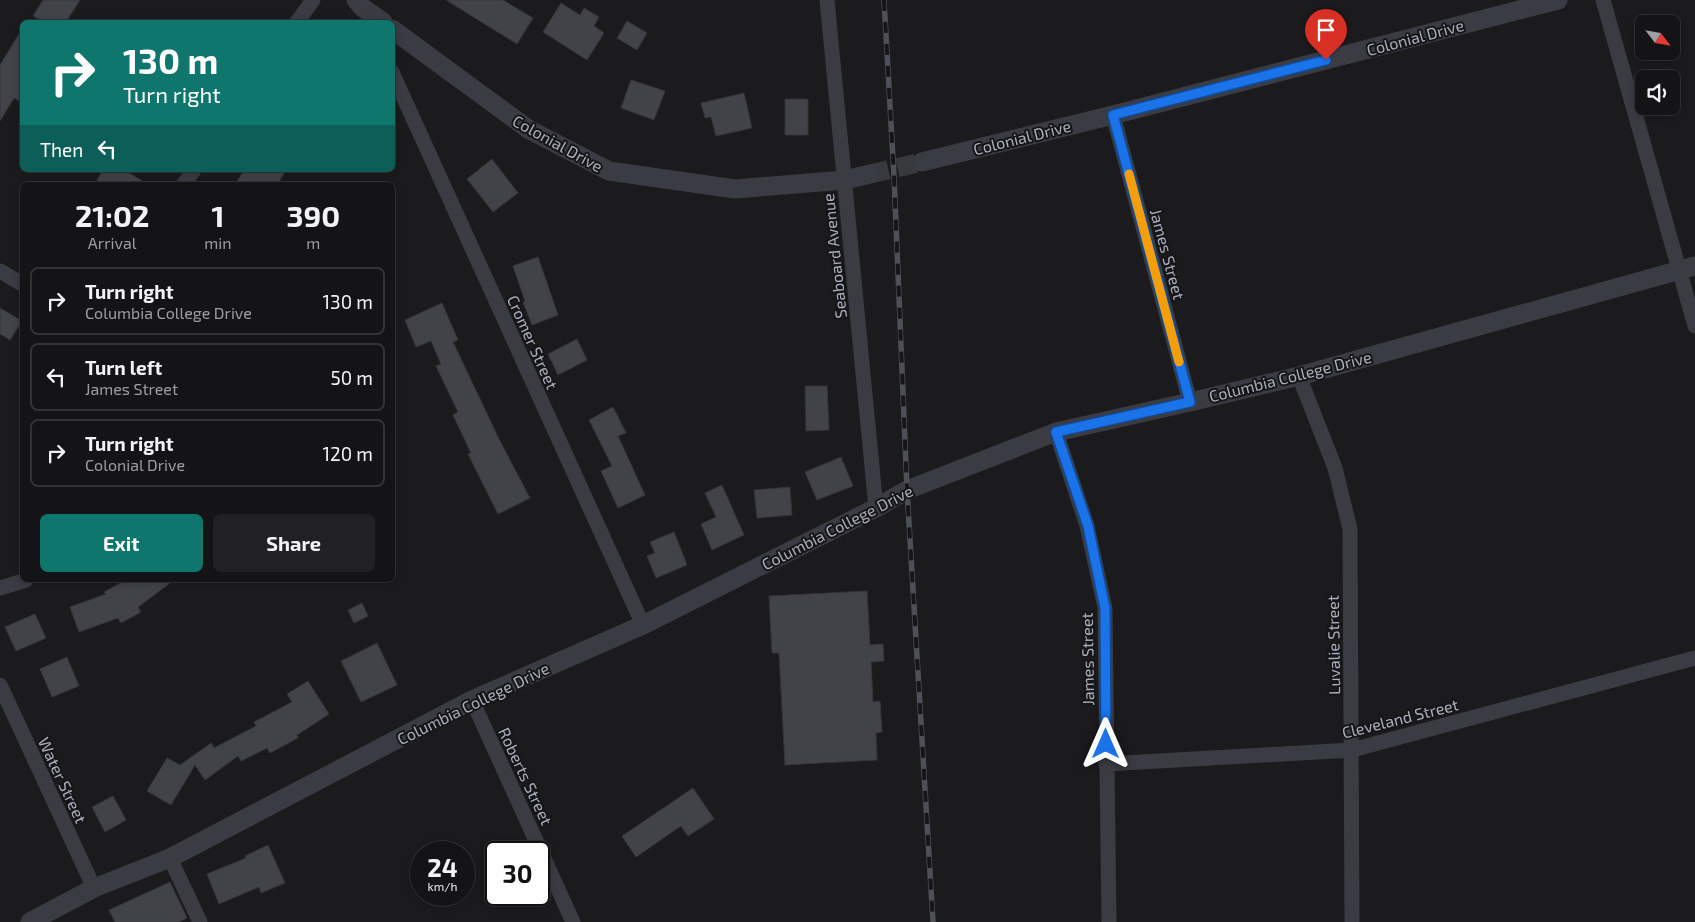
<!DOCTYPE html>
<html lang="en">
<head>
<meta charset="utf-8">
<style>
	:root { --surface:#141416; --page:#212123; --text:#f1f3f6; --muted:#9d9ea1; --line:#333335; --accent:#0f766e }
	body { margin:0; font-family:"Exo 2",sans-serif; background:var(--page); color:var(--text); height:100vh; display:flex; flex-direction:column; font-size:19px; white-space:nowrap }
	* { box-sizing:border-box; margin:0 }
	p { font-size:16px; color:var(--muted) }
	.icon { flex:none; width:28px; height:28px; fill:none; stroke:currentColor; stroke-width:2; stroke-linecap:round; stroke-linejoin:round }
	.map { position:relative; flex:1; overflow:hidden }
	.side { position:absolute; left:20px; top:182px; width:375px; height:400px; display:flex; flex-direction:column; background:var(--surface); border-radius:8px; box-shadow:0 2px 8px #0003,0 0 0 1px var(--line) }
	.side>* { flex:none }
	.banner { position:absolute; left:20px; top:20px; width:375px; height:152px; border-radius:8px; box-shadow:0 2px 8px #0003,0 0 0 1px var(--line); background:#0f766e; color:#fff; overflow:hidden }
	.needle { width:32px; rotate:121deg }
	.tools { position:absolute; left:1635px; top:15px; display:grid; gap:10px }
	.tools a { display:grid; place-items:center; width:45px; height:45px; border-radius:8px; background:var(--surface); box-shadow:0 2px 8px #0003,0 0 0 1px var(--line); font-size:25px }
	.speed { position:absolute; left:410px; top:841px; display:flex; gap:10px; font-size:25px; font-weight:700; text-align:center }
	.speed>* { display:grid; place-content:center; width:65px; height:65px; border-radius:50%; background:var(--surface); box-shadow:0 2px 8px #0003,0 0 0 1px var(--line); line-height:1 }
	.speed small { font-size:12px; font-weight:400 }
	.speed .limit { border:2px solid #111; border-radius:8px; background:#fff; color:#111 }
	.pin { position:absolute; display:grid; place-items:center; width:42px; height:42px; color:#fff; margin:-51px -21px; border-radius:50% 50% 50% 0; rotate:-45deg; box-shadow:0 0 5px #0007 }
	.pin .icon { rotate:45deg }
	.me { position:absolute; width:55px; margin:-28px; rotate:0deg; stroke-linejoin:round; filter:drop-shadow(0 0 4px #0008) }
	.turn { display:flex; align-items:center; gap:18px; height:105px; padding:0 20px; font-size:22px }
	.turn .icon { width:65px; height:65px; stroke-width:2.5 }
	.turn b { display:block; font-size:35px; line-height:42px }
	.then { display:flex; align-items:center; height:48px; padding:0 20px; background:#0003; gap:10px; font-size:19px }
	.eta { display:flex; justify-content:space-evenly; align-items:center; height:85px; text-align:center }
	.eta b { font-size:30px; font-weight:700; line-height:35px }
	.action { display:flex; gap:10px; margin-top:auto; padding:10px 20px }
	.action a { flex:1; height:58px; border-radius:8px; background:var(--accent); color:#fff; font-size:20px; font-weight:700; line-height:58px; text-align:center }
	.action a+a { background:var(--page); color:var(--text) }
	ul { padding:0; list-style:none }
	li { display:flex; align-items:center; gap:15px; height:68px; margin:0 10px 8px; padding:0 10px; border:2px solid var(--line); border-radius:8px }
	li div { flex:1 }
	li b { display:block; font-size:19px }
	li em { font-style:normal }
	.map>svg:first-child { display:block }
	.building { fill:#424348; stroke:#35343a }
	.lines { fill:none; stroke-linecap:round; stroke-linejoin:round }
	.tertiary-tunnel { stroke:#38393d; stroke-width:19; stroke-dasharray:19 9; stroke-linecap:butt }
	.minor { stroke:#3b3c43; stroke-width:15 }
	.tertiary { stroke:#3b3c43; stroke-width:19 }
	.rail-casing { stroke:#4e5058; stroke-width:5.5 }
	.rail { stroke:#161618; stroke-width:4; stroke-dasharray:11; stroke-linecap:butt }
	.route-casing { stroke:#114b97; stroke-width:12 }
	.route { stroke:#1a73e8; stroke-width:9 }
	.slow { stroke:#f59e0b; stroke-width:9 }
	.labels { text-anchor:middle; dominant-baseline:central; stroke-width:4; stroke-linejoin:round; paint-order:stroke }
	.street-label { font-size:16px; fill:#acb0be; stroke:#161618 }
</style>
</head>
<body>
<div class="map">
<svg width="1695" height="922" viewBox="0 0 1695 922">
	<rect width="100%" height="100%" fill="#1b1b1d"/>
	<path class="building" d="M 43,0 L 80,0 L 66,22 L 43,22 L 33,16 Z
		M 446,0 L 503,0 L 533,18 L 517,44 Z
		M 561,3 L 580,15 L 584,8 L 599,17 L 594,26 L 604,33 L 587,60 L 543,32 Z
		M 627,21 L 647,33 L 637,50 L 617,38 Z
		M 22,29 L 22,103 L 14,98 L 0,121 L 0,65 Z
		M 631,80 L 665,91 L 654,120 L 621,108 Z
		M 744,93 L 752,128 L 716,136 L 711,117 L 705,118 L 701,103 Z
		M 785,99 L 808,99 L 808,135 L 785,135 Z
		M 492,159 L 518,193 L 493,212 L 467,179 Z
		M 103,170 L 124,170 L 149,185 L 105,185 L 97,180 Z
		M 244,170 L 286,170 L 277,185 L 235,185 Z
		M 538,257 L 558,315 L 532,325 L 523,302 L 525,301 L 513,266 Z
		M 442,303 L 458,340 L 453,342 L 499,439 L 530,498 L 498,514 L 468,454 L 471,453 L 453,415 L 458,412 L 436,366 L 441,364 L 431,341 L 416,347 L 405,320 Z
		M 0,308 L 22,321 L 10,340 L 0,334 Z
		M 577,339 L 587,360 L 558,375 L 548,354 Z
		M 805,386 L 827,386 L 829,430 L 806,431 Z
		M 613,407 L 626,433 L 618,436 L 645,495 L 618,508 L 601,471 L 612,466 L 589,420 Z
		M 841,457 L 853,486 L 817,500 L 805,472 Z
		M 722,485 L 744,535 L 712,550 L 701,524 L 716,517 L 705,493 Z
		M 790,487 L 792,515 L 757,518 L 754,490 Z
		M 674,532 L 687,565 L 656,578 L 647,556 L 655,553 L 650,542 Z
		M 126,580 L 174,580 L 138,607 L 141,612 L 121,623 L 118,618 L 79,632 L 70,607 L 106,594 L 104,592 Z
		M 867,591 L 870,645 L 883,644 L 884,661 L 871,662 L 873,702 L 880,701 L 882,732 L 876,733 L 877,760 L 785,765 L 779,653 L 772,653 L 769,596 Z
		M 362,603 L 368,616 L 354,623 L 348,610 Z
		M 35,614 L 46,638 L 16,651 L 5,627 Z
		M 377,643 L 397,685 L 361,702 L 341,661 Z
		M 67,657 L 79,686 L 52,697 L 40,669 Z
		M 308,681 L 329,714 L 297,735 L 298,738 L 270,753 L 267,748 L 241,761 L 238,756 L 205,780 L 195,765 L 171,805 L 147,791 L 167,758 L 180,765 L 211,743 L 214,748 L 256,726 L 254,722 L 292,702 L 287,694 Z
		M 693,788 L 714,819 L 688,836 L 681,826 L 636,857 L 622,836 Z
		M 113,796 L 126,820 L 105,832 L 92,807 Z
		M 268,845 L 285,883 L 261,893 L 259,887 L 219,904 L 207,874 L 246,858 L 245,856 Z
		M 170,882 L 187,918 L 179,922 L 115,922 L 109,910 Z"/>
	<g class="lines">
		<path class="tertiary-tunnel" d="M 870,174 L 922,162"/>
		<path class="minor" d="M 827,0 L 876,508
			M 1603,0 L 1695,326
			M 297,22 L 313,0
			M 392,72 L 643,625
			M 1113,115 L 1190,402
			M 183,185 L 194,170
			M 0,271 L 22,284
			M 1299,376 L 1335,468 L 1350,529 L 1352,922
			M 1056,432 L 1087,526 L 1105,608 L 1109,922
			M 0,588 L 26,580
			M 0,685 L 94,888
			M 472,700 L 573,922
			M 1106,764 L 1352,750 L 1695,658
			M 170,858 L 200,922"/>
		<path class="tertiary" d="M 356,0 L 363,8 L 383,22
			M 392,29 L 528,129 L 609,171 L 735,189 L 845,180 L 870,174
			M 922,162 L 1113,115 L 1558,0
			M 30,922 L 94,888 L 170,858 L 472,700 L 643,625 L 876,508 L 907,490 L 1056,432 L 1190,402 L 1299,376 L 1695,266"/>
		<defs>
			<path id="rail" d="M 884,0 L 894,176 L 907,490 L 933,922"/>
		</defs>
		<use href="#rail" class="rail-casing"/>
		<use href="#rail" class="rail"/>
	</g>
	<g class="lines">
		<defs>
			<path id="route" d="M 1106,744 L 1105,608 L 1088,526 L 1056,432 L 1190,402 L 1113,115 L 1326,60"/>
		</defs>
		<use href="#route" class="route-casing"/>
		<use href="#route" class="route"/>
		<path class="slow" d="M 1129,174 L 1179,362"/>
	</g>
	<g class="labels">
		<g class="street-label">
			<text transform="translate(1415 37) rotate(-15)">Colonial Drive</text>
			<text transform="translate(1022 137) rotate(-14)">Colonial Drive</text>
			<text transform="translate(558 143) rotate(29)">Colonial Drive</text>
			<text transform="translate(1168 254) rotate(75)">James Street</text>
			<text transform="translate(834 256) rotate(-96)">Seaboard Avenue</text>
			<text transform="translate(533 342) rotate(66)">Cromer Street</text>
			<text transform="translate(1290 376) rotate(-14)">Columbia College Drive</text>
			<text transform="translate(837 527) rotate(-27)">Columbia College Drive</text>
			<text transform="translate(1333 645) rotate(-91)">Luvalie Street</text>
			<text transform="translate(1087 659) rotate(-91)">James Street</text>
			<text transform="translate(473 703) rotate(-26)">Columbia College Drive</text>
			<text transform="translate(1400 718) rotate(-14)">Cleveland Street</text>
			<text transform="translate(526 776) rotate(65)">Roberts Street</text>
			<text transform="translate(63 780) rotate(65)">Water Street</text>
		</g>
	</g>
</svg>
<div class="tools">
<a><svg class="needle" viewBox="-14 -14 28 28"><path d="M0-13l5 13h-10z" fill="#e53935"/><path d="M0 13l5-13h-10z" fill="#9d9ea1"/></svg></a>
<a><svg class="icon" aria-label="sound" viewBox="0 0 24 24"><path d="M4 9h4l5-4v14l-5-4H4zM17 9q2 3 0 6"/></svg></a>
</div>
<div class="speed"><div>24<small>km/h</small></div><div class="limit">30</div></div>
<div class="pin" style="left:1326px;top:60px;background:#d93025"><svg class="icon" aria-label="arrive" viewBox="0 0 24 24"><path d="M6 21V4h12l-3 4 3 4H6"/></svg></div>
<svg class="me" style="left:1106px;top:744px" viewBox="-20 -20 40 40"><path d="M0-17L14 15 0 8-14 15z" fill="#1a73e8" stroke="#fff" stroke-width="4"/></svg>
<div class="banner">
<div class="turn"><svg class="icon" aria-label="right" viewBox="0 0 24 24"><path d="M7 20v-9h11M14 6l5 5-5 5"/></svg><div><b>130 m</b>Turn right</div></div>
<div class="then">Then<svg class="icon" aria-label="left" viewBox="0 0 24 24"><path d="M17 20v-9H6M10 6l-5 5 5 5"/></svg></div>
</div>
<section class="side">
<div class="eta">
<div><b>21:02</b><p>Arrival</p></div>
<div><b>1</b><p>min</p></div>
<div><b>390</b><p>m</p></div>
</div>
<ul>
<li><svg class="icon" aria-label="right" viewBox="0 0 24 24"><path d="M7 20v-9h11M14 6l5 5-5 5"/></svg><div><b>Turn right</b><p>Columbia College Drive</p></div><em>130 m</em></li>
<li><svg class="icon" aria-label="left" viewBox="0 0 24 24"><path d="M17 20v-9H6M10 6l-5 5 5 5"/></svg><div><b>Turn left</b><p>James Street</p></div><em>50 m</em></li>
<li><svg class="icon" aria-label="right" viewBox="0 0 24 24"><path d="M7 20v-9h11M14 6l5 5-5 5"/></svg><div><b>Turn right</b><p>Colonial Drive</p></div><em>120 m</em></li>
</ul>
<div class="action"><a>Exit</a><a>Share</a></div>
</section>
</div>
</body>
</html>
